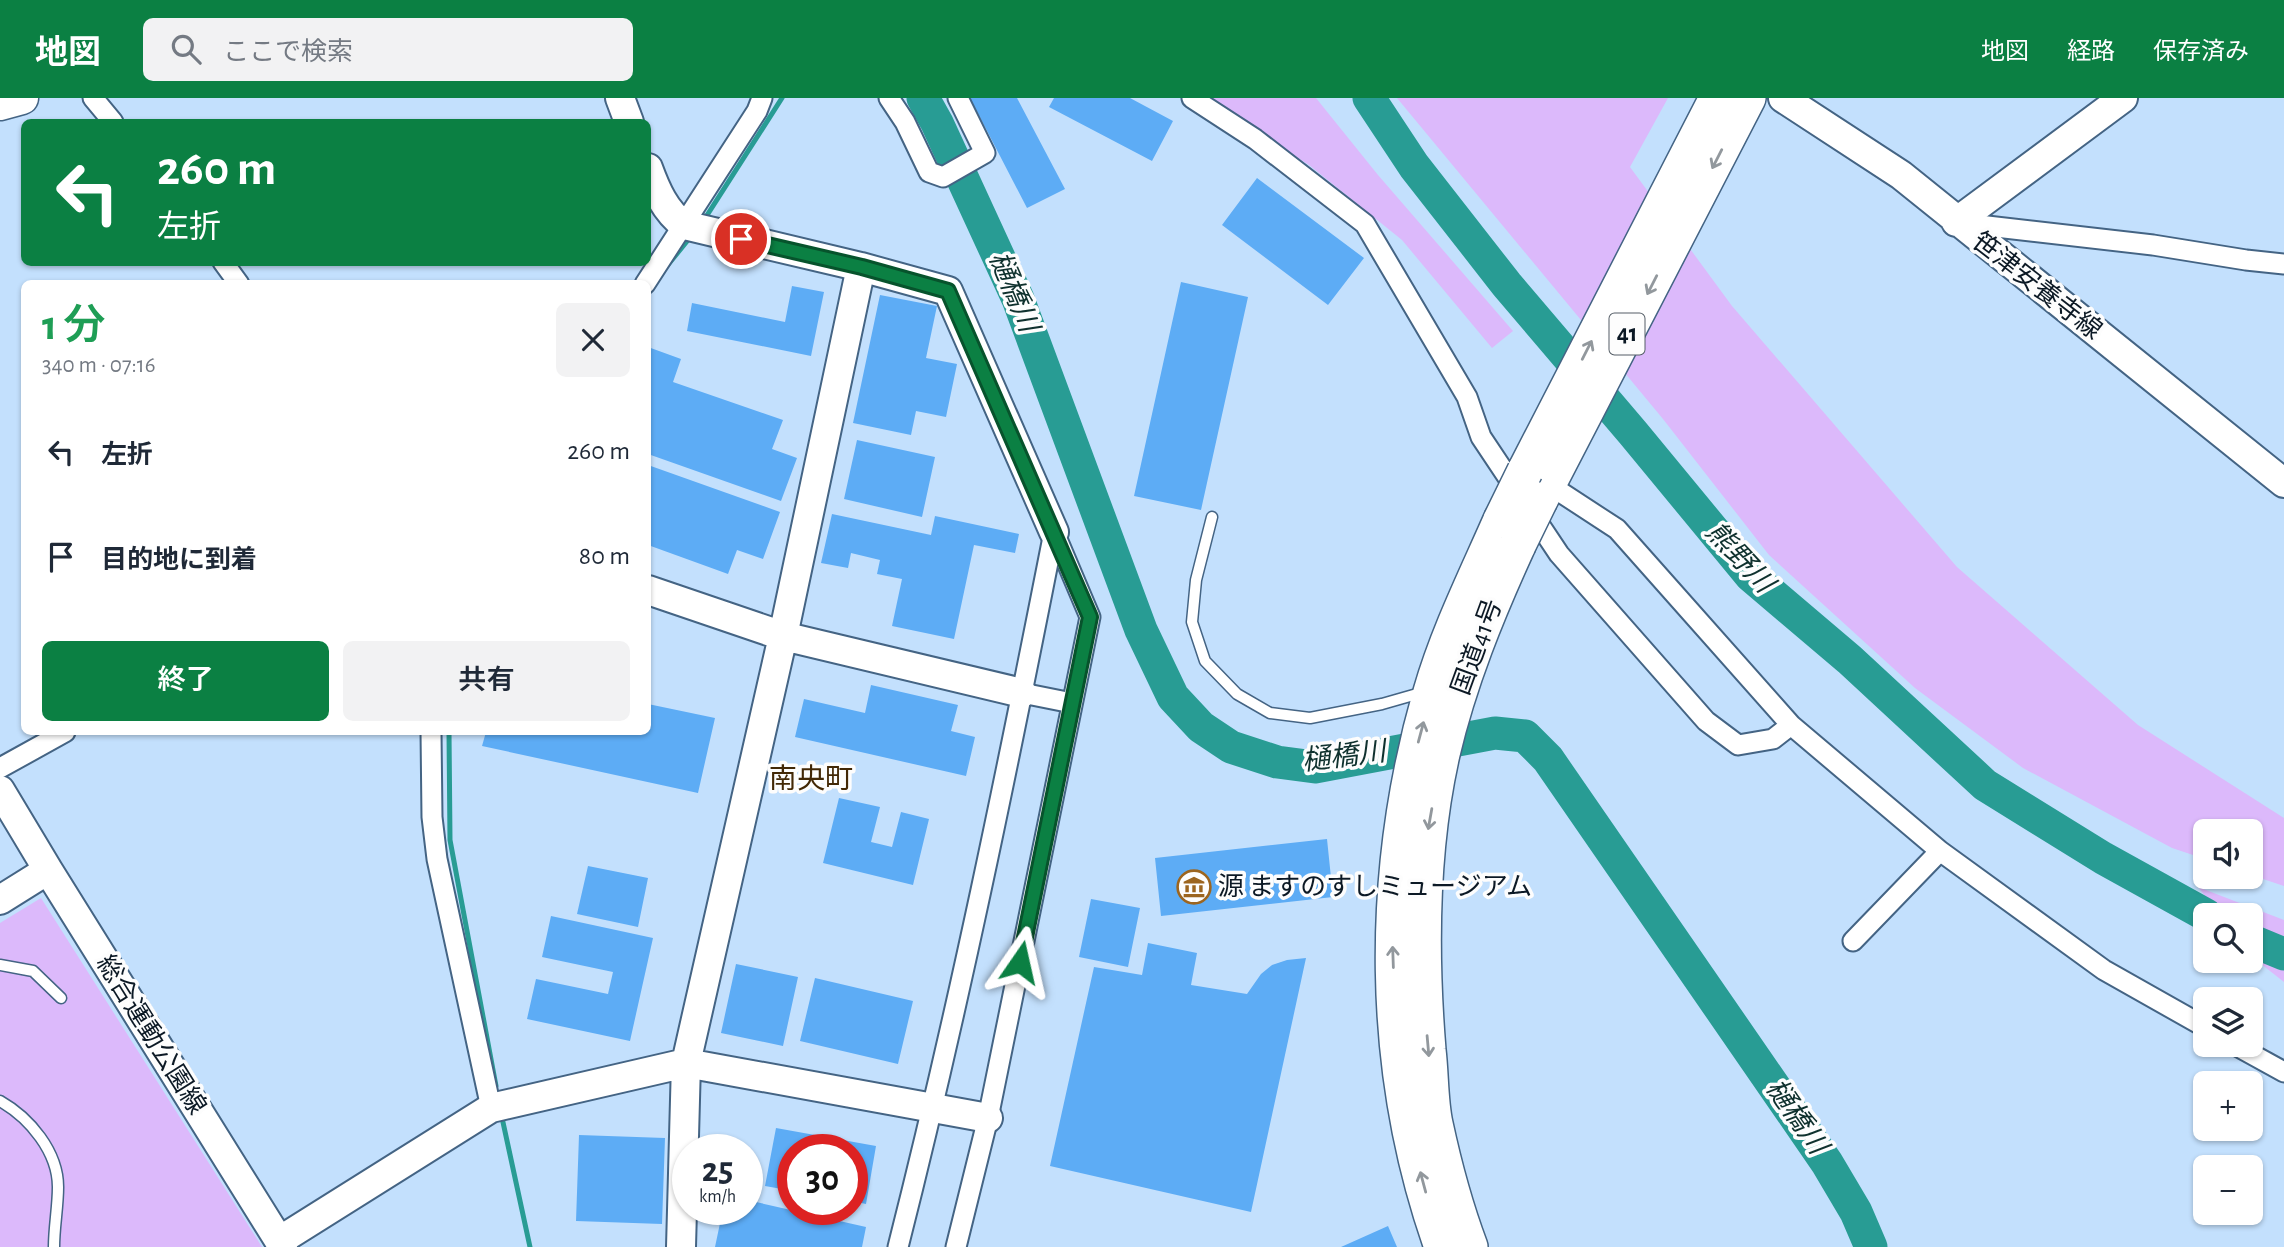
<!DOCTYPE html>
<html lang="ja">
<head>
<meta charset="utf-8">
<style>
	:root { --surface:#fff; --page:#f2f2f3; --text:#1f2937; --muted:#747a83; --accent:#0b8043 }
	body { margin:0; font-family:"Alegreya Sans","Noto Sans JP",sans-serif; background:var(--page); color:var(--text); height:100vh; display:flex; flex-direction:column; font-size:26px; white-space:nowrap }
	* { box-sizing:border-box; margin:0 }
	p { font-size:23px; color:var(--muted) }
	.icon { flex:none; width:38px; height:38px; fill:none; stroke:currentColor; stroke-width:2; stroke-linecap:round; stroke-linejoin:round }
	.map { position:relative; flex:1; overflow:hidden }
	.panel { position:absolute; left:21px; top:182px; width:630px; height:455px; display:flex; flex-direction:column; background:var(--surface); border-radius:10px; box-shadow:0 2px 5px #0004 }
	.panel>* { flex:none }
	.top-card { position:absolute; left:21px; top:21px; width:630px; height:147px; border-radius:10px; box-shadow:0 2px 5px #0004; background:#0b8043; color:#fff; overflow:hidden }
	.tools { position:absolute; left:2193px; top:721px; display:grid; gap:14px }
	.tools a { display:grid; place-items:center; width:70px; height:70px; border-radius:10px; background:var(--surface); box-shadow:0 2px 5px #0004; font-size:35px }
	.speed { position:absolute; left:672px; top:1036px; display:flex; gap:14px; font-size:35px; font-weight:700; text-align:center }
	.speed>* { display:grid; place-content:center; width:91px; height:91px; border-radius:50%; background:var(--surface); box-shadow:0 2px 5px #0004; line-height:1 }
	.speed small { font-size:18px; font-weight:400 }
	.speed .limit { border:10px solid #d22; background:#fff; color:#111 }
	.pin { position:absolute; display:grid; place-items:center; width:60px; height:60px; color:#fff; margin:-30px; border:4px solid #fff; border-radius:50%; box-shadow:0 2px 7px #0007 }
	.me { position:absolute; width:77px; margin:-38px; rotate:11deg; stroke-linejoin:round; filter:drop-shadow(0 0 5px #0008) }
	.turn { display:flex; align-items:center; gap:24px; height:147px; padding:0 21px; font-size:32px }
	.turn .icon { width:91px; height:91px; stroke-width:2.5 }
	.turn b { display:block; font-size:49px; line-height:60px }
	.round { display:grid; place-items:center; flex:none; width:74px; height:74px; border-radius:10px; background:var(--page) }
	.overview { display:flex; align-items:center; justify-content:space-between; height:119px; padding:0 21px }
	h1 { font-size:42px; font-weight:600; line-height:52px; color:#1e9e55 }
	.action { display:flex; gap:14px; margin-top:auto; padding:14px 21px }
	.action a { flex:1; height:80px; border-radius:10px; background:var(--accent); color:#fff; font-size:28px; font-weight:600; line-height:80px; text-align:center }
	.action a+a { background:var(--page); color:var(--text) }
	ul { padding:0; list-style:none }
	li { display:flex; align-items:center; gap:21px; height:105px; padding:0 21px }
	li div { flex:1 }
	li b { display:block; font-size:26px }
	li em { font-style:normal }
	header { display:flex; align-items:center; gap:42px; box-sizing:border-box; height:98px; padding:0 35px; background:var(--accent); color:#fff }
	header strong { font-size:33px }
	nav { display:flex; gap:38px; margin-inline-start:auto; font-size:24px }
	.search { width:490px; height:63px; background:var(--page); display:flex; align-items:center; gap:18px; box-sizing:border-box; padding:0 24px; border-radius:10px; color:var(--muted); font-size:26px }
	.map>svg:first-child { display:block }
	.green { fill:#dcb9fb }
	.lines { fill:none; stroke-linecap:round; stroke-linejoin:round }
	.stream { stroke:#289c94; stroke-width:5 }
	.river { stroke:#289c94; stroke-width:33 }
	.building { fill:#5dacf5 }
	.lane-casing { stroke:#446484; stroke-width:13 }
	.street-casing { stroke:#446484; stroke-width:23 }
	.secondary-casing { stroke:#446484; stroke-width:32 }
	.primary-casing { stroke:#446484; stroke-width:35 }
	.highway-casing { stroke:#446484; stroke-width:38 }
	.lane { stroke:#fff; stroke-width:10 }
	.street { stroke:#fff; stroke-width:19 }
	.secondary { stroke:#fff; stroke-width:28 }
	.primary { stroke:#fff; stroke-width:32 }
	.highway { stroke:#fff; stroke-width:35 }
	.highway-bridge-casing { stroke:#446484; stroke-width:38; stroke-linecap:butt }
	.highway-bridge { stroke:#fff; stroke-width:35 }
	.oneway { stroke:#92989d }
	.route-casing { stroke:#07532c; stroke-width:18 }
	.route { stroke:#0b8043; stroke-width:12 }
	.labels { text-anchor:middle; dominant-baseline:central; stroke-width:7; stroke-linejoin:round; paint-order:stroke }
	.shield { fill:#fdfdfd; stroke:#545d66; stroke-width:2 }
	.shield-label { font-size:24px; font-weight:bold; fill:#0c1925 }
	.street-label { font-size:26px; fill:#0c1925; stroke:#fdfdfd }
	.poi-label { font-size:26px; fill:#0c1925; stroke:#fdfdfd; text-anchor:start }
	.water-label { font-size:28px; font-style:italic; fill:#0f312e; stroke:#fdfdfd }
	.neighbourhood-label { font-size:28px; fill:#422806; stroke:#fdfdfd }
</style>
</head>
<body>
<header>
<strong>地図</strong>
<div class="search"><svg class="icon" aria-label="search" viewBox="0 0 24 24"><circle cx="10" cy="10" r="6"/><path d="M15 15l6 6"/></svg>ここで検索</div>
<nav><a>地図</a><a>経路</a><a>保存済み</a></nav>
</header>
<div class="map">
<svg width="2284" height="1149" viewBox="0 0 2284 1149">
	<rect width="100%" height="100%" fill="#c3e0fd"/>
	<path class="green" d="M 1204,0 L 1316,0 L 1378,77 L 1513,233 L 1492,250 L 1402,142 L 1309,67 Z
		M 1397,0 L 1668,0 L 1630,69 L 1732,208 L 1957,469 L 2138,627 L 2284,720 L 2284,788 L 2251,777 L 2250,733 L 2205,733 L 2205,761 L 2172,750 L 2023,670 L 1915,590 L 1769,457 L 1663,321 Z
		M 2198,789 L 2284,822 L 2284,884 L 2256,862 L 2251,855 L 2250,817 L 2220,817 Z
		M 41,800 L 262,1149 L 0,1149 L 0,825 Z"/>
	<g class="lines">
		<path class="stream" d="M 704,122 L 782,0
			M 667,168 L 692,137
			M 449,634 L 450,742 L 496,988
			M 501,1015 L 530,1149"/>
		<path class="river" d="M 923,0 L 937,25 L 1018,201 L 1141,532 L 1173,599 L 1201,629 L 1231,649 L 1277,664 L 1315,669 L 1495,635 L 1525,638 L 1548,661 L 1827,1065 L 1856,1114 L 1871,1149
			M 1369,0 L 1414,68 L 1507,187 L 1633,335 L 1751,478 L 1850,562 L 1985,687 L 2103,760 L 2206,817
			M 2250,842 L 2284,856"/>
	</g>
	<path class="building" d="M 970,0 L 1017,0 L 1065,91 L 1027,110 Z
		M 1054,0 L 1130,0 L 1173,23 L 1152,63 L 1049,9 Z
		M 1257,80 L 1364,160 L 1328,207 L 1222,127 Z
		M 1181,184 L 1248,199 L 1201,412 L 1134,398 Z
		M 792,188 L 824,194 L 811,258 L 687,233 L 692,205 L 785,224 Z
		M 880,197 L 937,208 L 926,260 L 957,266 L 946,319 L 916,313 L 911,337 L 853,325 Z
		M 648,249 L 681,261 L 673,284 L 783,322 L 772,351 L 797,360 L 781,403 L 648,356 Z
		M 857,342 L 935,359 L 922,419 L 844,401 Z
		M 648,367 L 780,414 L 763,461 L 737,452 L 728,476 L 648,447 Z
		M 832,416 L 931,437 L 935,418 L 1019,436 L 1015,455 L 974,447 L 954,541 L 892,528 L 902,481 L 877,476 L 880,462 L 851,455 L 848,470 L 821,465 Z
		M 871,587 L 958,607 L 951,633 L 975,639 L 966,678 L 795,639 L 804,601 L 865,615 Z
		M 648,606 L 715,620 L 698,695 L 482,648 L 486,634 L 648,634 Z
		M 839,700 L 880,709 L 871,744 L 892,749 L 901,714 L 929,721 L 913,787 L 823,765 Z
		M 1327,741 L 1333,799 L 1161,818 L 1155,760 Z
		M 588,768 L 648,780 L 638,829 L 577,816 Z
		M 1091,801 L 1140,810 L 1128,869 L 1079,859 Z
		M 551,818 L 653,840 L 630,943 L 527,921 L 536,881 L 608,896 L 613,874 L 542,859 Z
		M 1148,845 L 1197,855 L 1191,887 L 1247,896 L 1261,876 L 1272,867 L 1287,862 L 1306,860 L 1251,1114 L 1050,1068 L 1094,869 L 1142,877 Z
		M 736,866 L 798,879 L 783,948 L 721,935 Z
		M 815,880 L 913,903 L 898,966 L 800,943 Z
		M 776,1030 L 876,1048 L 866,1106 L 852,1103 L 852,1052 L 793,1052 L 793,1093 L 765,1088 Z
		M 579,1037 L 665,1040 L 662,1126 L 576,1123 Z
		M 747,1102 L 866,1129 L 862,1149 L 715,1149 L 723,1111 L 747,1111 Z
		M 1388,1128 L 1397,1149 L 1341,1149 Z"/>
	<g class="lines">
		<defs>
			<path id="lane" d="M 1212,419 L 1196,482 L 1192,524 L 1205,563 L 1237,596 L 1270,615 L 1310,620 L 1382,606 L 1424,594
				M 0,867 L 33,873 L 61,900
				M 0,1003 C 30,1020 58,1054 58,1089 C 58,1109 54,1129 54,1149"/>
			<path id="street" d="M 93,0 L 113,24
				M 889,0 L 905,24 L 929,74 L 943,79 L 985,55 L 958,0
				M 1192,0 L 1255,41 L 1365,126 L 1467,299 L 1481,339 L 1559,456 L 1706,623 L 1738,647 L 1773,641 L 1791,627
				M 1961,125 L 2153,147 L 2246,162 L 2284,166
				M 223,164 L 239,186
				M 645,186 L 757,13 L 762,0
				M 1548,386 L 1617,431 L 1791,627 L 1940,753 L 2104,872 L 2205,929
				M 1022,595 L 1072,605
				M 431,634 L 432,719 L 437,761 L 491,1010
				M 0,670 L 65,634
				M 1853,843 L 1940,753
				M 2235,947 L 2284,974
				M 898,1149 C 958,913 1007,673 1054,434
				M 956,1149 L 988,1020 L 1090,519 L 1054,434"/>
			<path id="secondary" d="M 620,0 L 629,24
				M 1783,0 L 1901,77 L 2284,385
				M 648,70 C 656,92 665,113 684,127 L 861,169 L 948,193 L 1054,434
				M 1956,124 L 2123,0
				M 648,492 L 783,538 L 1022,595
				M 0,692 L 48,772 L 283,1149
				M 0,802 L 48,772
				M 279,1143 L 491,1010 L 686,965 L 988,1020
				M 681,1149 L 686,965 L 783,538 L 861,169"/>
			<path id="primary" d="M 0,6 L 22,0"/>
			<path id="highway" d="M 1525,373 L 1717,0
				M 1540,402 L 1748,0
				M 1442,1149 C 1379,971 1379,775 1431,594 C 1448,535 1476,479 1501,422
				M 1470,1149 C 1455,1109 1444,1068 1435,1026 C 1430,1003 1431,977 1428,952 C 1420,854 1420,753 1442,656 C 1459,583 1487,515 1518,447"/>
		</defs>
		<use href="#lane" class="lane-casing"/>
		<use href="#street" class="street-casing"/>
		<use href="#secondary" class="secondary-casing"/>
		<use href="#primary" class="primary-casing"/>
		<use href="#highway" class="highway-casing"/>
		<use href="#lane" class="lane"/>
		<use href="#street" class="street"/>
		<use href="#secondary" class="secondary"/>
		<use href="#primary" class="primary"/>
		<use href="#highway" class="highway"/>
		<defs>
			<path id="highway-bridge" d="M 1501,422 L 1525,373
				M 1518,447 L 1540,402"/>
		</defs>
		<use href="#highway-bridge" class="highway-bridge-casing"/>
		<use href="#highway-bridge" class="highway-bridge"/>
	</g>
	<defs><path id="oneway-shaft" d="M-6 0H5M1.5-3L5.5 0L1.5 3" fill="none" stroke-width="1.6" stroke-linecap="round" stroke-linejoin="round" transform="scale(1.75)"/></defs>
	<g class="oneway">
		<use href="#oneway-shaft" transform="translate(1717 61) rotate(117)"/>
		<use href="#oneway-shaft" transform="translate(1652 187) rotate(117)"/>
		<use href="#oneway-shaft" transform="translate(1587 252) rotate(-63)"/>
		<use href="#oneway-shaft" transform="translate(1421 634) rotate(-75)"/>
		<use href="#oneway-shaft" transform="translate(1430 721) rotate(100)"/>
		<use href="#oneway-shaft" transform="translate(1393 859) rotate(-92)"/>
		<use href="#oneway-shaft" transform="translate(1428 948) rotate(85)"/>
		<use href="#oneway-shaft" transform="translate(1423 1084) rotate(-105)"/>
	</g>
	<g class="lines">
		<defs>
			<path id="route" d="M 741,141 L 862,169 L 948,193 L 1090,519 L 1020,864"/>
		</defs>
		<use href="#route" class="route-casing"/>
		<use href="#route" class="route"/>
	</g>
	<defs>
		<symbol id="museum-ring" viewBox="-11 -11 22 22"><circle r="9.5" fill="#fdfdfd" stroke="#9c651f" stroke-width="1.5"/><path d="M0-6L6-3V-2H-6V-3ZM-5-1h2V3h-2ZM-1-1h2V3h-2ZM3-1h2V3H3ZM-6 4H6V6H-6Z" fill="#9c651f"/></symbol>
	</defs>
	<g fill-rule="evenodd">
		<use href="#museum-ring" x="1175" y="770" width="38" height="38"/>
	</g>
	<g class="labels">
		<rect class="shield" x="1609.5" y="215.5" width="35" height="41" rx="5"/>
		<g class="shield-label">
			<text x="1627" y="236">41</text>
		</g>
		<g class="street-label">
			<text transform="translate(2037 188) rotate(38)">笹津安養寺線</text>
			<text transform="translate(1477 549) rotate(-70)">国道41号</text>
			<text transform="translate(151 937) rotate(58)">総合運動公園線</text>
		</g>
		<g class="poi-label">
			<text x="1218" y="789">源 ますのすしミュージアム</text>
		</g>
		<g class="water-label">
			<text transform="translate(1013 194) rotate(67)">樋橋川</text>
			<text transform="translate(1739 460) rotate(47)">熊野川</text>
			<text transform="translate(1344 659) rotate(-7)">樋橋川</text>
			<text transform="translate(1796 1019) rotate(55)">樋橋川</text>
		</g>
		<g class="neighbourhood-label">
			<text x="811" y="682">南央町</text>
		</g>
	</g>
</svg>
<div class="tools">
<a><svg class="icon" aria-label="sound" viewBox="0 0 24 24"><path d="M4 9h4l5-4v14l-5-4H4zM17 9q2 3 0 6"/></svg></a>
<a><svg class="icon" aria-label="search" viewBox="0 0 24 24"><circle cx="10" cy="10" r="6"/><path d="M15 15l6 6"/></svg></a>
<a><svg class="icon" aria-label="layers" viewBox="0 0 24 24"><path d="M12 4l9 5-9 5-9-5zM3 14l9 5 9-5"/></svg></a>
<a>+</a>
<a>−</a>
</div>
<div class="speed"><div>25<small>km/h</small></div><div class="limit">30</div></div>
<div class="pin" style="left:741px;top:141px;background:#d93025"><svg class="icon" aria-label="arrive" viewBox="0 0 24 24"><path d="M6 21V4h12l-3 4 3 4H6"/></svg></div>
<svg class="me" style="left:1020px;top:864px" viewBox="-20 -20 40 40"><path d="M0-17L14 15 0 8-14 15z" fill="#0b8043" stroke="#fff" stroke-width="4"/></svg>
<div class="top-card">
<div class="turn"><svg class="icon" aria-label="left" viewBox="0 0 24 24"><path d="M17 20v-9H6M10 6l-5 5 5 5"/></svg><div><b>260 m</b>左折</div></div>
</div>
<section class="panel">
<div class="overview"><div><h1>1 分</h1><p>340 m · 07:16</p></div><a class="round"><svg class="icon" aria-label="close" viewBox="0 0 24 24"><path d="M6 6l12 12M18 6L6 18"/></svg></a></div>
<ul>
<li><svg class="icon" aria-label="left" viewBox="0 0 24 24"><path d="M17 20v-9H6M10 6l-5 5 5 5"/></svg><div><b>左折</b></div><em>260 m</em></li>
<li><svg class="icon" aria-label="arrive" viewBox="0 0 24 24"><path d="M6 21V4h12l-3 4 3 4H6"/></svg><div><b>目的地に到着</b></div><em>80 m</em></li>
</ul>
<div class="action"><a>終了</a><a>共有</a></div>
</section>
</div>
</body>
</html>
